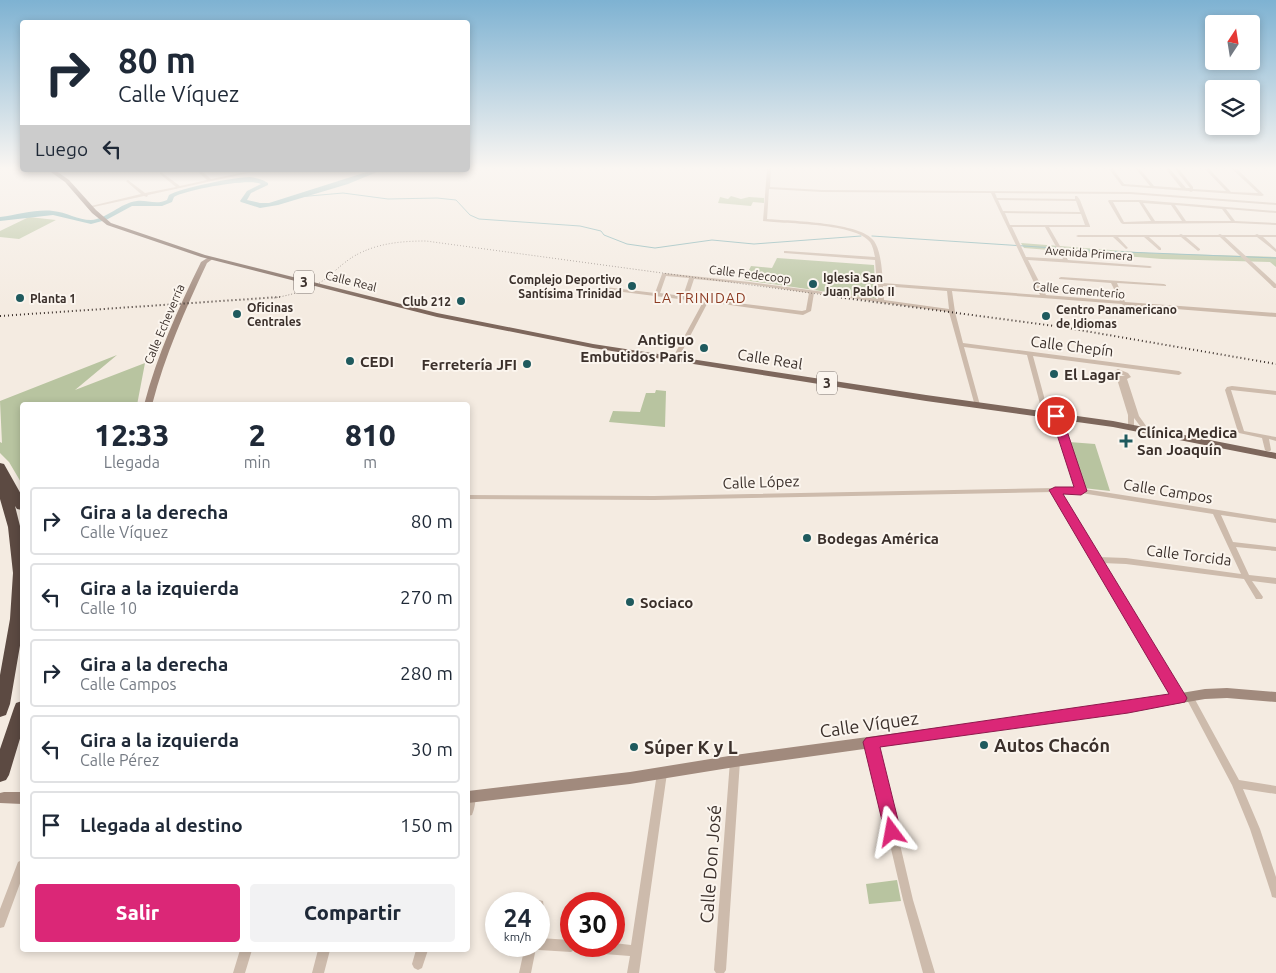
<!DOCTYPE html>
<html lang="es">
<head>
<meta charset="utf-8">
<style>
	:root { --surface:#fff; --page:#f2f2f3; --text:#1f2937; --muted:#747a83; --line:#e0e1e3; --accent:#db2777 }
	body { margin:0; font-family:Ubuntu,sans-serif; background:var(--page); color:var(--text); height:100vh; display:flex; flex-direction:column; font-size:19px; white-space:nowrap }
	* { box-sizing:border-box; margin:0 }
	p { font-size:16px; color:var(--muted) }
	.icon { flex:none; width:28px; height:28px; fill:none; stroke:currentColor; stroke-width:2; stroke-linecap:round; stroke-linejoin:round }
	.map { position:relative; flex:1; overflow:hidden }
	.drawer { position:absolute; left:20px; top:402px; width:450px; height:550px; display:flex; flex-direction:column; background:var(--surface); border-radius:5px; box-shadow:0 2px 8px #0003 }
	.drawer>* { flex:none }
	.top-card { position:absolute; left:20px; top:20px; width:450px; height:152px; border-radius:5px; box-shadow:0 2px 8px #0003; background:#fff; color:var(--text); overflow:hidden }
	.needle { width:32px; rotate:12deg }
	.tools { position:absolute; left:1205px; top:15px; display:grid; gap:10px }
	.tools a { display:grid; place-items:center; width:55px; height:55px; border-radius:5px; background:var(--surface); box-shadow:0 2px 8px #0003; font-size:25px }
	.speed { position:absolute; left:485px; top:892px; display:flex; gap:10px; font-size:25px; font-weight:700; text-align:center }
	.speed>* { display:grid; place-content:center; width:65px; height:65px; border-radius:50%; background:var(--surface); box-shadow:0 2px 8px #0003; line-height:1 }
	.speed small { font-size:12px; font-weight:400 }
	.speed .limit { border:8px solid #d22; background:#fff; color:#111 }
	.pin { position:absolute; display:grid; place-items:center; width:42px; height:42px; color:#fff; margin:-21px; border:2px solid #fff; border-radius:50%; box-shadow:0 1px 5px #0007 }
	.me { position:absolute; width:55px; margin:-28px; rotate:347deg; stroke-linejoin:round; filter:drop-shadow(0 0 4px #0008) }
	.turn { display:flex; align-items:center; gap:18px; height:105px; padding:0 15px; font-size:22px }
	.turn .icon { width:65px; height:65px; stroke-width:2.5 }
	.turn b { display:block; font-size:35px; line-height:42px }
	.then { display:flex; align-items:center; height:48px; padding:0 15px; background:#0003; gap:10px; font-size:19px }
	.eta { display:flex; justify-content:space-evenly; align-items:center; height:85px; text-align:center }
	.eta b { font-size:30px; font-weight:800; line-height:35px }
	.cta { display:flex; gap:10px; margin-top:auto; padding:10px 15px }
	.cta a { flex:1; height:58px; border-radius:5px; background:var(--accent); color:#fff; font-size:20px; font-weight:800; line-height:58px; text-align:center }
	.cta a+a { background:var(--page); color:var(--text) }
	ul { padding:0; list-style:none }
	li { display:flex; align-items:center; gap:15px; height:68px; margin:0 10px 8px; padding:0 5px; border:2px solid var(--line); border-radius:5px }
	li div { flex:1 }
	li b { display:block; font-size:19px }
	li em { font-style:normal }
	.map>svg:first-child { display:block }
	.green { fill:#b8c4a0 }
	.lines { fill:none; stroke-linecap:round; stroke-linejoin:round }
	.stream { stroke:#7fb0b2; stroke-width:1 }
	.river { fill:#7fb0b2; fill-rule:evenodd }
	.street { fill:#cdbbac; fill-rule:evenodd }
	.secondary { fill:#a18a7d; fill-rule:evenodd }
	.primary { fill:#7d675c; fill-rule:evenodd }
	.highway { fill:#5c4a42; fill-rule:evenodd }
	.rail-far1 { stroke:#3b302b; stroke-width:1; stroke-dasharray:0.5 2.5; stroke-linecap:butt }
	.rail { stroke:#3b302b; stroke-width:2; stroke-dasharray:1 3; stroke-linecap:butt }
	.route { fill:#db2777; stroke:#8e194d }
	.poi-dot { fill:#1f5a5e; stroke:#fbf5ee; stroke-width:2 }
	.labels { text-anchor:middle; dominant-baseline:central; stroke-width:4; stroke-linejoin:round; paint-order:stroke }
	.far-street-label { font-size:12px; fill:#3b302b; stroke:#fbf5ee }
	.far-poi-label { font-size:12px; font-weight:bold; fill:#3b302b; stroke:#fbf5ee; text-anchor:start }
	.shield { fill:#fbf5ee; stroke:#756b66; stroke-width:1 }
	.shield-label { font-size:14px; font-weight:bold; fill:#3b302b }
	.far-neighbourhood-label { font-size:14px; letter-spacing:1px; fill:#8c3b22; stroke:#fbf5ee }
	.poi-label { font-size:15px; font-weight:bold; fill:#3b302b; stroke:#fbf5ee; text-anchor:start }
	.street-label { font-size:15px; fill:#3b302b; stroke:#fbf5ee }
	.near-street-label { font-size:18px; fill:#3b302b; stroke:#fbf5ee }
	.near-poi-label { font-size:18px; font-weight:bold; fill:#3b302b; stroke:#fbf5ee; text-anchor:start }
</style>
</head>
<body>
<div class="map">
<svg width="1276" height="973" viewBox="0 0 1276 973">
	<rect width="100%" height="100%" fill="#f4ebe1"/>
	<path class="green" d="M 731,196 L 741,199 L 749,197 L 764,198 L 764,203 L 753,202 L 751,206 L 718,203 L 720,197 L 728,199 Z
		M 29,217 L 56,220 L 19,239 L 0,237 L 0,231 Z
		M 1021,243 L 1149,253 L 1276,257 L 1276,267 L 1270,262 L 1162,259 L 1024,248 Z
		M 777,258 L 874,265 L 876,299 L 744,280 L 751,266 L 772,268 Z
		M 117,355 L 75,390 L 145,363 L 137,405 L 22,405 L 22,484 L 9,462 L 0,453 L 0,442 L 2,443 L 0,401 Z
		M 656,390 L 666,391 L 665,427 L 609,422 L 613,411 L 640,412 L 646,393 L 655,393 Z
		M 1069,442 L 1095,444 L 1110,491 L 1083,488 Z
		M 897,880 L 901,901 L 869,904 L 866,884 Z"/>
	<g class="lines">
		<path class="stream" d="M 298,197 L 343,193 L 388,199 L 437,198 L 456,200 L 470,215 L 479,219 L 580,226 L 601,231 L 604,235 L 627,244 L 655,248 L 712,240 L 754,244 L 861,236
			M 872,236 L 1100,251 L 1276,258"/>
		<path class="river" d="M 373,170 L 382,170 L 348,184 L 278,205 L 260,208 L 241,202 L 240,201 L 247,191 L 261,184 C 249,178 186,190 174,197 L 172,202 L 162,206 L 132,206 L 106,220 L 91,224 L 53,215 L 0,221 L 0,217 C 18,215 36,209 53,211 C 66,212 78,220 91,220 C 107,219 120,203 137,201 C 147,200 157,205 167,200 L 169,195 C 180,188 236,177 250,177 C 256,178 262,179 268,183 L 268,185 L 251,193 L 247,200 L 260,203 L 269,203 Z"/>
		<path class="street" d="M 767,169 L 771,169 L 770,187 L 822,190 L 1130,192 L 1276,203 L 1276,205 L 1130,194 L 995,193 L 997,198 L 1075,199 L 1075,196 L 1077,196 L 1080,200 L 1090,226 L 1090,227 L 1049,227 L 1068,260 L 1150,266 L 1152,267 L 1150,268 L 1028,260 L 1046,295 L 1120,301 L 1111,283 L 1059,279 L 1059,278 L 1061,277 L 1164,284 L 1166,285 L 1166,286 L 1117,283 L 1125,302 L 1276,313 L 1276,317 L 1126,305 L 1124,306 L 1122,304 L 952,291 L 955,312 L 963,343 L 1179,371 L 1182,373 L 1179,375 L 1033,356 L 1049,415 L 1046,417 L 1043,415 L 1027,355 L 964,347 L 980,405 L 979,406 L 975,406 L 949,312 L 814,293 L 811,311 L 803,315 L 708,302 L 678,359 L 675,361 L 673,360 L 672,359 L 703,302 L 607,290 L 605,289 L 605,287 L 655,293 L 662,274 L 664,273 L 749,282 L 878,299 L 875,260 L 784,253 L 784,251 L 786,251 L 875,257 C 874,253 873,246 870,242 C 856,223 787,224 763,221 ZM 769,189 L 822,192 L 991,193 L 1040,295 L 883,283 C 882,271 881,251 874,241 C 861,222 790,221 767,219 ZM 998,200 L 1076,201 L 1080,212 L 1003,211 ZM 1005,213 L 1081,214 L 1085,225 L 1010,225 ZM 1012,227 L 1045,227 L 1063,259 L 1026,257 ZM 666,276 L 689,278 L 683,296 L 660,293 ZM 694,279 L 749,284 L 809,293 L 806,310 L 802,311 L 688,297 ZM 883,286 L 947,291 L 949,309 L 884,300 Z
			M 1109,169 L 1113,169 L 1124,184 L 1150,186 L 1136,169 L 1140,169 L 1154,186 L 1181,188 L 1166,169 L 1170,169 L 1186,188 L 1190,188 L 1175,169 L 1179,169 L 1193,187 L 1193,189 L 1226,191 L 1205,169 L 1209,169 L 1231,192 L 1258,193 L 1232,169 L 1237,169 L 1264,195 L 1262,196 L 1193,191 L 1191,192 L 1189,191 L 1123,186 L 1122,186 Z
			M 196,170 L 200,170 L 211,179 L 246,172 L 243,170 L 249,170 L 253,172 L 148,195 L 147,197 L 144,196 L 89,208 L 87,207 L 141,194 L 127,182 L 126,181 L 128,180 L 145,193 L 176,187 L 160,174 L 160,172 L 161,172 L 180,186 L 207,180 Z
			M 1109,200 L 1140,200 L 1276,211 L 1276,213 L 1226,209 L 1235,221 L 1276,223 L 1276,225 L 1234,223 L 1123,224 L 1121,223 L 1108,201 ZM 1113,202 L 1139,202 L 1151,221 L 1124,222 ZM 1143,203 L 1171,205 L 1182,221 L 1155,221 ZM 1175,205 L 1222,209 L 1231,221 L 1186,221 Z
			M 1181,234 L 1183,235 L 1218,235 L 1220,234 L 1222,235 L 1255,235 L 1257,234 L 1259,235 L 1276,235 L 1276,237 L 1263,237 L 1276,249 L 1276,252 L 1257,237 L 1225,237 L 1276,284 L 1276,288 L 1274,288 L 1220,237 L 1186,237 L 1200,249 L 1200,250 L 1198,251 L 1181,237 L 1149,237 L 1161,248 L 1161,250 L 1159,250 L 1144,237 L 1118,237 L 1128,248 L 1126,249 L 1113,237 L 1078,237 L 1076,236 L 1078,235 L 1179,235 Z
			M 1118,369 L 1128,373 L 1131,377 L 1127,379 L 1139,416 L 1149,430 L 1148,431 L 1144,431 L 1134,418 L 1134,427 L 1131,429 L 1128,427 L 1128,415 L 1117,379 L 1114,377 L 1111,373 ZM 1118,373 L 1125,376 L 1121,376 L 1117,374 Z
			M 1232,386 L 1276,391 L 1276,395 L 1231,390 L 1244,431 L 1276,437 L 1276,441 L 1269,439 L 1271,450 L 1270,451 L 1266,451 L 1265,450 L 1262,438 L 1239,433 L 1238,432 L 1225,390 L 1227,387 Z
			M 1057,414 L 1060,416 L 1084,489 L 1276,519 L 1276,523 L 1221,515 L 1233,542 L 1276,547 L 1276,551 L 1236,547 L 1249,575 L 1276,578 L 1276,584 L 1252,581 L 1263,597 L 1262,599 L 1256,599 L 1244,579 L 1126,564 L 1102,563 L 1183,696 L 1184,698 L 1183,700 L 1180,702 L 1177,700 L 1053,492 L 654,500 L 468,499 L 468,495 L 654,496 L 1055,488 L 1077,489 L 1054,416 ZM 1060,492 L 1081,493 L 1213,514 L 1241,574 L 1126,558 L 1099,557 Z
			M 1189,692 L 1192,694 L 1239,780 L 1276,786 L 1276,794 L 1243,789 L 1260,829 L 1276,877 L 1276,898 L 1272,897 L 1271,893 L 1250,829 L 1232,785 L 1185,696 L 1186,694 Z
			M 871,738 L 874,739 L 876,742 L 913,900 L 935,973 L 923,973 L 903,900 L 866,742 L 868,739 Z
			M 735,757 L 738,758 L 740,761 L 726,970 L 724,973 L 716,973 L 714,970 L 730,761 L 732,758 Z
			M 662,769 L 665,770 L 667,773 L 639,973 L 627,973 L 630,956 L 578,952 L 574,950 L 571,952 L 539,950 L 536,948 L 531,973 L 519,973 L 525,946 L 539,946 L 539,938 L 571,940 L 571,946 L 614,946 L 614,943 L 631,945 L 657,773 L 659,770 Z
			M 471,793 L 474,794 C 477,800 474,810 472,815 L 468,816 L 468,794 Z
			M 22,860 L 22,878 L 4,927 L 0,928 L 0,909 L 18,862 Z
			M 539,900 L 543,901 L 544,908 L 543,912 L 539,913 L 539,904 L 534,904 L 535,901 Z
			M 240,950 L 252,950 L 245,973 L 233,973 Z
			M 318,950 L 330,950 L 324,973 L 312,973 Z
			M 416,950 L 428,950 L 422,968 L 418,970 L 414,968 L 412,964 Z"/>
		<path class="secondary" d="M 209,257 L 214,258 L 207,263 C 185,310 165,355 152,405 L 144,405 C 157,355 178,309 201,262 Z
			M 1227,688 L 1276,692 L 1276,702 L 1227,698 L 1205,699 L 1128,712 L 735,767 L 630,784 L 468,803 L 468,791 L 630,772 L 735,755 L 1128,702 L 1205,689 Z
			M 4,792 L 22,792 L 22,804 L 0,803 L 0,793 Z"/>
		<path class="primary" d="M 48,170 L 55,170 L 69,180 L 96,210 L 111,223 L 205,255 L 437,313 L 593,344 L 926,395 L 1113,421 L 1276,453 L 1276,459 L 1113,427 L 926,401 L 593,348 L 437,317 L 201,257 L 107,225 L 92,213 L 65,182 Z"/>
		<path class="highway" d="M 0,463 L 4,464 L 22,496 L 22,510 L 17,509 L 15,506 L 22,534 L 22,634 L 10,704 L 6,715 L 0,717 L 0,675 L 10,619 L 13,573 L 8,527 L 0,499 Z
			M 22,701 L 22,732 L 9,775 L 6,780 L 0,782 L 0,749 L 14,708 L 16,703 Z"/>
		<path class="rail-far1" d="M 274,298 C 290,295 307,291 321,282 C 334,273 344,261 358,254 C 379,243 403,241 426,241 L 847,298"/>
		<path class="rail" d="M 837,297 L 1062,327 L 1276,364
			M 0,316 L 280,297"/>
	</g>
	<linearGradient id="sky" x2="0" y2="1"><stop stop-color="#7eb2d2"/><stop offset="0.55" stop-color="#faf6f2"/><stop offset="1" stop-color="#faf6f2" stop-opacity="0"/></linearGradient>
	<rect width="1276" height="306" fill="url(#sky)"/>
	<path class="route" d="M 1056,413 L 1062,416 L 1087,491 L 1081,495 L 1063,494 L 1187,698 L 1185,702 L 1180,703 L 1128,713 L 880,747 L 901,832 L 898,837 L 892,839 L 886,837 L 863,742 L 866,738 L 1169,694 L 1049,490 L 1055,487 L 1074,487 L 1051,416 Z"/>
	<g class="poi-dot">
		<circle cx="813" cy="284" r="5"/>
		<circle cx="632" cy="286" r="5"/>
		<circle cx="20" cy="298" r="5"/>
		<circle cx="461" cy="301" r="5"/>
		<circle cx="237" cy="314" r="5"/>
		<circle cx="1046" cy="316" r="5"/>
		<circle cx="704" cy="348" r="5"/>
		<circle cx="350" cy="361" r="5"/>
		<circle cx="527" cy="364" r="5"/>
		<circle cx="1054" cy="374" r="5"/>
		<path d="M1123.5 433.5h5v5h5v5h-5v5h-5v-5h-5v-5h5z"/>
		<circle cx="807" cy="538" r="5"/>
		<circle cx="630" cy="602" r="5"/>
		<circle cx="984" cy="745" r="5"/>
		<circle cx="634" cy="747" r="5"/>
	</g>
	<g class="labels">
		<g class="far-street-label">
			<text transform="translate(1089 253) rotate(4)">Avenida Primera</text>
			<text transform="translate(750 274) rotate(7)">Calle Fedecoop</text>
			<text transform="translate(351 281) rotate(14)">Calle Real</text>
			<text transform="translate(1079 290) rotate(5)">Calle Cementerio</text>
			<text transform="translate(164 324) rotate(-67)">Calle Echeverría</text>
		</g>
		<g class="far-poi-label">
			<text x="823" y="277">Iglesia San<tspan x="823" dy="14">Juan Pablo II</tspan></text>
			<text x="622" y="279" text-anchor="end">Complejo Deportivo<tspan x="622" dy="14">Santísima Trinidad</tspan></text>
			<text x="30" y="298">Planta 1</text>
			<text x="451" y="301" text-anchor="end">Club 212</text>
			<text x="247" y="307">Oficinas<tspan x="247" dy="14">Centrales</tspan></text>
			<text x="1056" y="309">Centro Panamericano<tspan x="1056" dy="14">de Idiomas</tspan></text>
		</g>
		<g class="shield">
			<rect x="294" y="270.5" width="20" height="23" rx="4"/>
			<rect x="817" y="371.5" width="20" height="23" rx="4"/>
		</g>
		<g class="shield-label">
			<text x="304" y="282">3</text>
			<text x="827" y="383">3</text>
		</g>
		<g class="far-neighbourhood-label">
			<text x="700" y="298">LA TRINIDAD</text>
		</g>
		<g class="poi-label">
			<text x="694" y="339" text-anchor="end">Antiguo<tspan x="694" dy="17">Embutidos Paris</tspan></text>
			<text x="360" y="361">CEDI</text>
			<text x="517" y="364" text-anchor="end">Ferretería JFI</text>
			<text x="1064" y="374">El Lagar</text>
			<text x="1137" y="432">Clínica Medica<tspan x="1137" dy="17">San Joaquín</tspan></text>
			<text x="817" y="538">Bodegas América</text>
			<text x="640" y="602">Sociaco</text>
		</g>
		<g class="street-label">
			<text transform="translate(1072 346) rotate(7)">Calle Chepín</text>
			<text transform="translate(770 359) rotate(9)">Calle Real</text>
			<text transform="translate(761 482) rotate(-2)">Calle López</text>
			<text transform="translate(1168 491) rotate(9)">Calle Campos</text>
			<text transform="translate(1189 555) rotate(7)">Calle Torcida</text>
		</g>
		<g class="near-street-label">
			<text transform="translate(869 724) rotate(-8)">Calle Víquez</text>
			<text transform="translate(710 864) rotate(-86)">Calle Don José</text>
		</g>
		<g class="near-poi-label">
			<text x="994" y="745">Autos Chacón</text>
			<text x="644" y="747">Súper K y L</text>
		</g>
	</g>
</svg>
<div class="tools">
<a><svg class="needle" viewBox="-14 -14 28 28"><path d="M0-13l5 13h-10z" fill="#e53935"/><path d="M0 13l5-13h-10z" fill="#747a83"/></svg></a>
<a><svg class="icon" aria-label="layers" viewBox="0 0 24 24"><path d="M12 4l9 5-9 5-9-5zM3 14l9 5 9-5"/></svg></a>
</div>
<div class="speed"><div>24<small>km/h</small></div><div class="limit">30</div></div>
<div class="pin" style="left:1056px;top:416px;background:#d93025"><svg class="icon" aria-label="arrive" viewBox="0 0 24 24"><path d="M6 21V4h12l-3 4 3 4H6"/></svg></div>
<svg class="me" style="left:892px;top:832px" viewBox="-20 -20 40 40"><path d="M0-17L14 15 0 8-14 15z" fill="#db2777" stroke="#fff" stroke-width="4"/></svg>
<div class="top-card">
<div class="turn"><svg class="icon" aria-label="right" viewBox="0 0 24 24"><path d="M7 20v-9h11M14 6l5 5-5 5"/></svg><div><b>80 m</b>Calle Víquez</div></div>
<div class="then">Luego<svg class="icon" aria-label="left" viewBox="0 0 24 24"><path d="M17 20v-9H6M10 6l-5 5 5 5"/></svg></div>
</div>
<section class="drawer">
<div class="eta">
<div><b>12:33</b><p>Llegada</p></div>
<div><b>2</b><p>min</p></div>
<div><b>810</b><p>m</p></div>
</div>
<ul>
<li><svg class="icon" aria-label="right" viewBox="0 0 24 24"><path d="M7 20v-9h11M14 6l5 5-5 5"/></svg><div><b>Gira a la derecha</b><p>Calle Víquez</p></div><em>80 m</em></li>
<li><svg class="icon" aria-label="left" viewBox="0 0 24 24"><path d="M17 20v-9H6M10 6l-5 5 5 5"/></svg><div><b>Gira a la izquierda</b><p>Calle 10</p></div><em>270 m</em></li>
<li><svg class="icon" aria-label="right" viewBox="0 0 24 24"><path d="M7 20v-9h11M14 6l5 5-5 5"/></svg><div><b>Gira a la derecha</b><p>Calle Campos</p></div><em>280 m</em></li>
<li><svg class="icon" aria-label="left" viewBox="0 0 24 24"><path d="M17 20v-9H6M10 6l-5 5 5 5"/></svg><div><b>Gira a la izquierda</b><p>Calle Pérez</p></div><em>30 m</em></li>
<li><svg class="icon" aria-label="arrive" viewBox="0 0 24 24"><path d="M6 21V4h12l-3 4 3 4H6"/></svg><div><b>Llegada al destino</b></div><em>150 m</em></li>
</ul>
<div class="cta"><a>Salir</a><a>Compartir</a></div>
</section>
</div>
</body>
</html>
